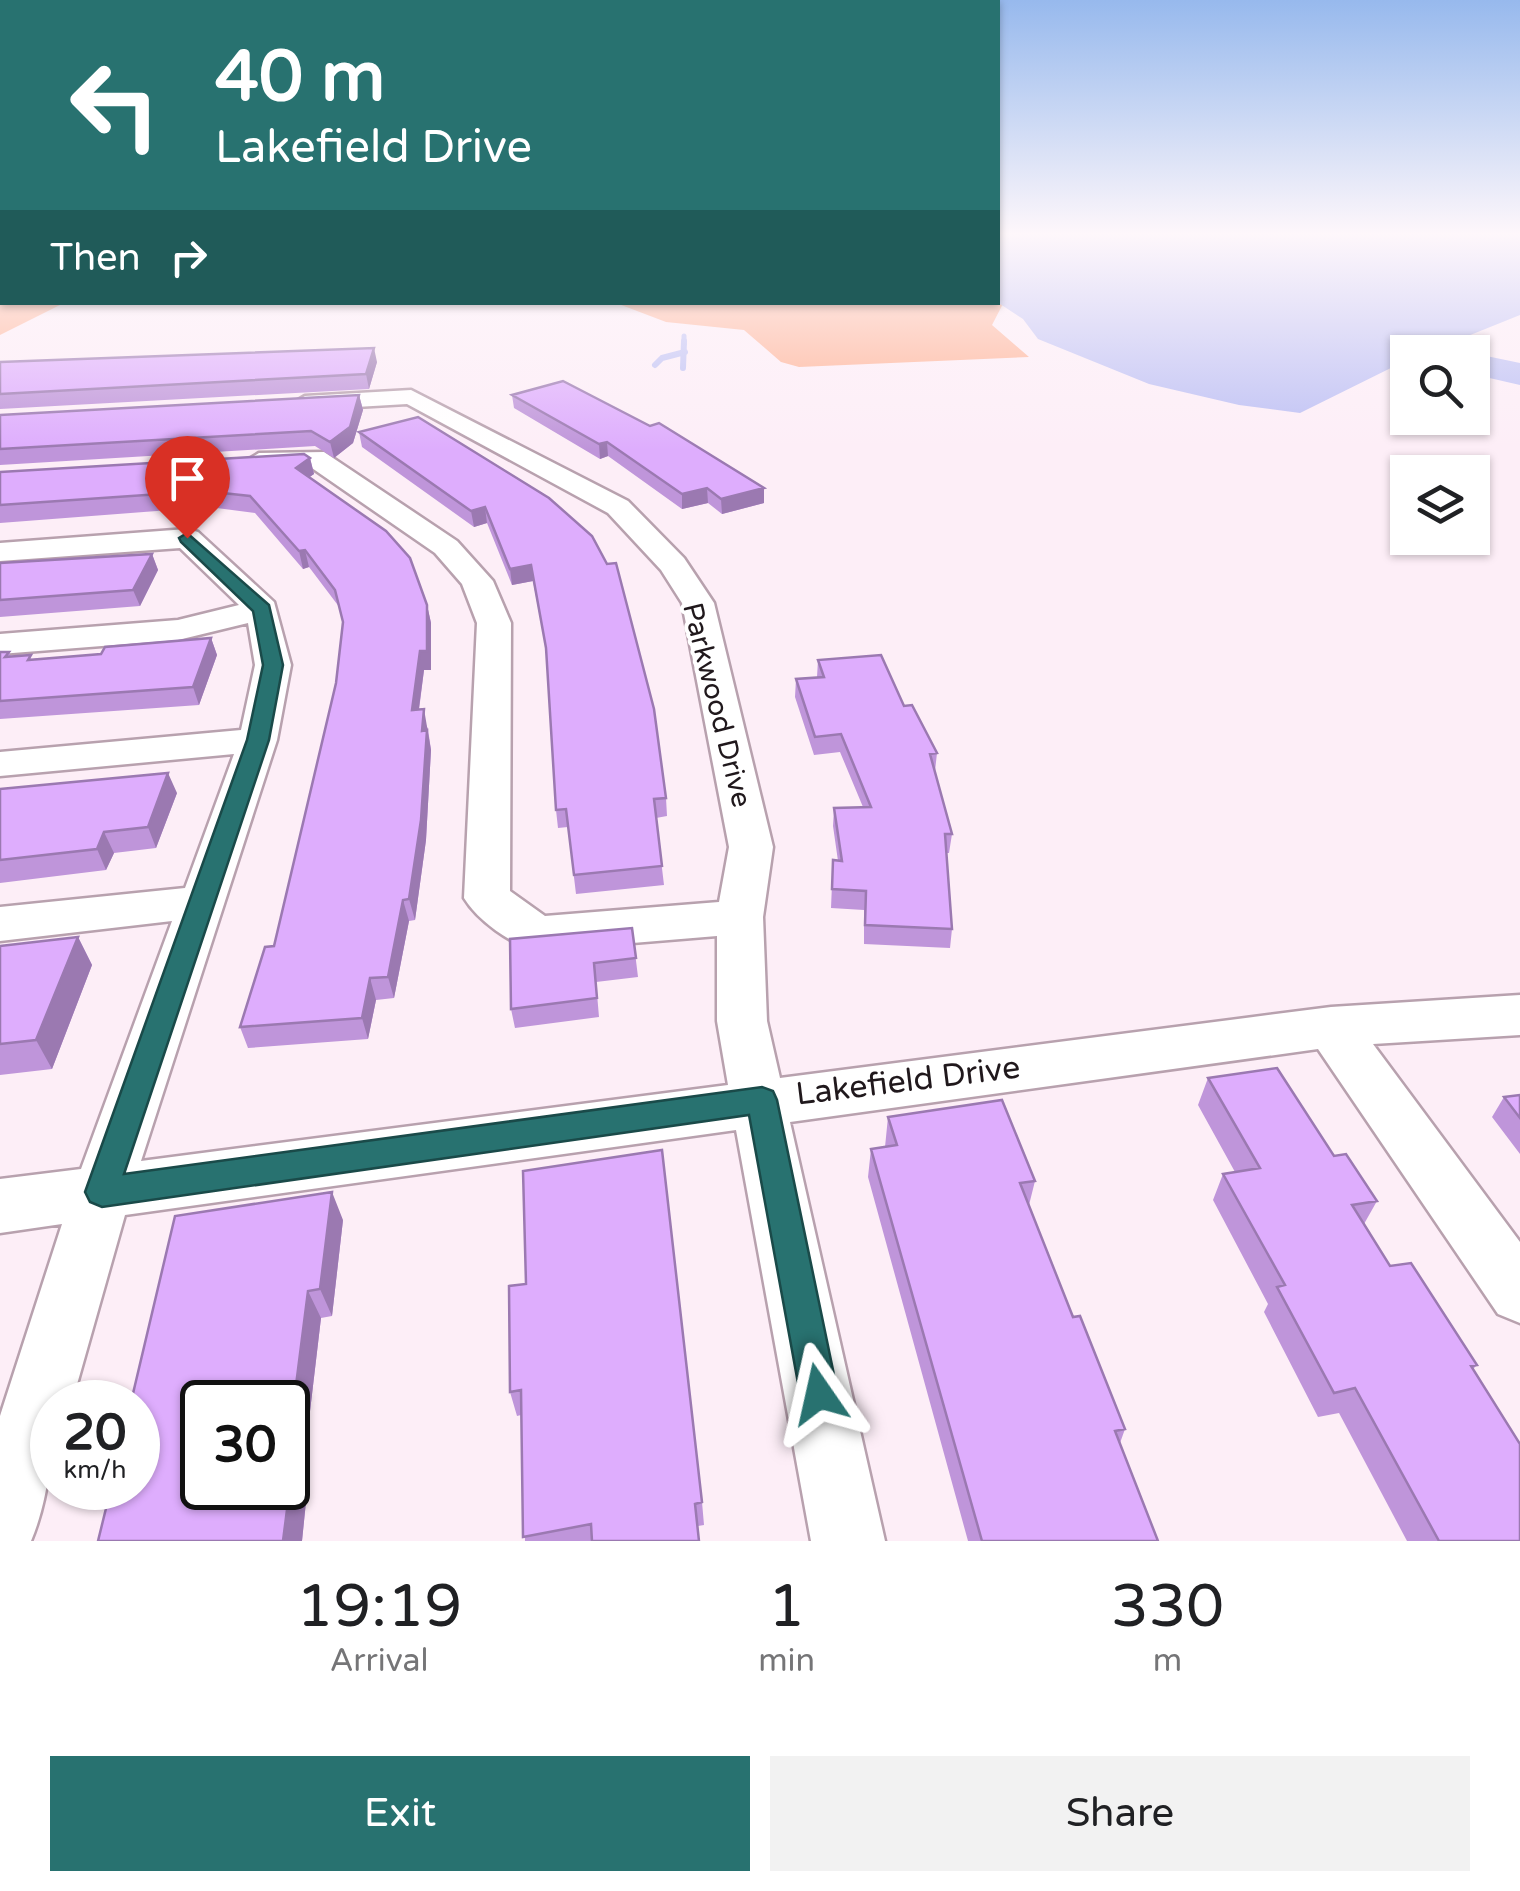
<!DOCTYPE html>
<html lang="en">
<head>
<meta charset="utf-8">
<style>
	:root { --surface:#fff; --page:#f2f2f2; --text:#202124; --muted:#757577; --accent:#287270 }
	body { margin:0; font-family:"Varela Round",sans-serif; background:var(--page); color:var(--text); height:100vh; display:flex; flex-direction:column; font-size:38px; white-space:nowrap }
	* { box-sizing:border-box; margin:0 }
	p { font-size:32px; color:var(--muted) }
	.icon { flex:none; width:55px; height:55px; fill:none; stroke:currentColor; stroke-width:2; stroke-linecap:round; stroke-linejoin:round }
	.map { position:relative; height:1541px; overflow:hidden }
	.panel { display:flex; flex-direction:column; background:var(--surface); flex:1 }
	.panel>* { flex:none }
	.banner { position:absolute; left:0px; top:0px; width:1000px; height:305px; box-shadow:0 2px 8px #0004; background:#287270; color:#fff; overflow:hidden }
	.fabs { position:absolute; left:1390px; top:335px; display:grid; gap:20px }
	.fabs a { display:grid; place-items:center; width:100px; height:100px; border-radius:0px; background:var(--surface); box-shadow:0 2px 8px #0004; font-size:50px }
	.speed { position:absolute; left:30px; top:1380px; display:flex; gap:20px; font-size:50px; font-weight:700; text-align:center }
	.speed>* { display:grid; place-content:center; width:130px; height:130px; border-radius:50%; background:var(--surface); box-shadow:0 2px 8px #0004; line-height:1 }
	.speed small { font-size:25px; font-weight:400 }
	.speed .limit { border:5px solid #111; border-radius:15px; background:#fff; color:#111 }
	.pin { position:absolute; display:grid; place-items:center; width:85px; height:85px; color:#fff; margin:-102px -42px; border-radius:50% 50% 50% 0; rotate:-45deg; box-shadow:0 0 10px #0007 }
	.pin .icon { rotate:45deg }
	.me { position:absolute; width:110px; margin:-55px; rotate:349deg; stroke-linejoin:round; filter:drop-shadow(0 0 8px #0008) }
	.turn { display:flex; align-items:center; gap:35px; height:210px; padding:0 50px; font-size:45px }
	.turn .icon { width:130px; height:130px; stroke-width:2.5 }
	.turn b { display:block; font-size:70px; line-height:85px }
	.then { display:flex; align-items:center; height:95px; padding:0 50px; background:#0003; gap:20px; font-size:38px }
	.eta { display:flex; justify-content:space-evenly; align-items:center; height:170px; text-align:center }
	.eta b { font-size:60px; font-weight:600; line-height:70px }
	.button { display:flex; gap:20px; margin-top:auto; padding:20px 50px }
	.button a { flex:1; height:115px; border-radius:0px; background:var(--accent); color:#fff; font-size:40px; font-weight:600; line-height:115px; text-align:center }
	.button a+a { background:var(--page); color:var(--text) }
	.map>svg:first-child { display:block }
	.green { fill:#feb092 }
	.water { fill:#bdc0f4 }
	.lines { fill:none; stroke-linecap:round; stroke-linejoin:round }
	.stream-far1 { stroke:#bdc0f4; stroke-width:5 }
	.stream { stroke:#bdc0f4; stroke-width:6 }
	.river { fill:#bdc0f4; fill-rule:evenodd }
	.minor-casing { stroke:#b8a1ae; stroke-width:5 }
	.minor { fill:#fff; fill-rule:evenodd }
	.wall { fill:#bf95da }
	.shaded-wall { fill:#9b79b1 }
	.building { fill:#deadfd; stroke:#9b79b1; stroke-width:2.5; fill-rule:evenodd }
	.route { fill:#287270; stroke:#1a4a49; stroke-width:2.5 }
	.labels { text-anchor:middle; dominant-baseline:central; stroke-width:8; stroke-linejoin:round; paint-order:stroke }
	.street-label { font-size:28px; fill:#20181c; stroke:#fff }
	.near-street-label { font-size:32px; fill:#20181c; stroke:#fff }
</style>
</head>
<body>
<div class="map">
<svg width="1520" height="1541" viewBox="0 0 1520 1541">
	<rect width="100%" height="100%" fill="#fdeef7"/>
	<path class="green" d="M 998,234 L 1039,234 L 992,325 L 1029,357 L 799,367 L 781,362 L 744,330 L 666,322 L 616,303 L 998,302 Z
		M 0,255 L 2,302 L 64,303 L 0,335 Z"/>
	<path class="water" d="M 998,234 L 1520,234 L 1520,315 L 1428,352 L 1408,352 L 1407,360 L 1300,413 L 1239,405 L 1149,384 L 1038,339 L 1023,319 L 997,302 Z"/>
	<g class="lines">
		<path class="stream-far1" d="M 684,344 L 684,336"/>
		<path class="stream" d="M 655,365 L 662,358 L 685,352
			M 683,368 L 684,341"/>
		<path class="river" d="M 1472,353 L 1520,363 L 1520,385 L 1472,374 Z"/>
		<defs>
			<path id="minor" d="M 411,390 L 628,501 L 684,558 L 714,603 L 773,847 L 763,917 L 767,1021 L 780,1078 L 1331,1007 L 1520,995 L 1520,1035 L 1373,1044 L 1520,1242 L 1520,1323 L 1498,1314 L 1318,1049 L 790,1122 L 885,1541 L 811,1541 L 736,1130 L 125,1215 L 72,1402 L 52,1402 C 52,1452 50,1495 31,1541 L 0,1541 L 0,1416 L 62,1224 L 0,1233 L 0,1179 L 81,1169 L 172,921 L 0,941 L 0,907 L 185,888 L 234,754 L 0,776 L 0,752 L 241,730 L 255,665 L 248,623 L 178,640 L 0,654 L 0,634 L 178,620 L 239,605 L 180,548 L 0,561 L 0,543 L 187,529 L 198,532 L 274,602 L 291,665 L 277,740 L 141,1161 L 728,1085 L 717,1021 L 717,936 L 536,951 C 510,943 478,921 464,898 L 477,623 L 462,584 L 435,553 L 309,466 L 259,469 L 246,461 L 259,453 L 324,452 L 457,541 L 493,581 L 511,623 L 510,891 L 545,916 L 719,902 L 729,847 L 682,603 L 661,570 L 608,513 L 407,404 L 305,410 L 293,403 L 305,396 Z"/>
		</defs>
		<use href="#minor" class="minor-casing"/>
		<use href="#minor" class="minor"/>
	</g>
	<path class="wall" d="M 0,362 L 377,362 L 369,389 L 0,409 Z
		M 359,395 L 363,410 L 353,443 L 334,458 L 315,446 L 0,465 L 0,415 Z
		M 512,395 L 764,503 L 722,514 L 708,503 L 682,509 L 608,456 L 600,459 L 514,408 Z
		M 359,432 L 549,498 L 666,798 L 667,816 L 656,818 L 664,885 L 576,894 L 568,827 L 558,828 L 556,810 L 547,655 L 533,581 L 512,585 L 487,523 L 474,527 L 362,447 Z
		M 310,458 L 314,474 L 309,477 L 427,605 L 431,623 L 431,670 L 424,670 L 419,710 L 428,729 L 431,750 L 426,840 L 415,920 L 409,921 L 394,998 L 376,1000 L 368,1039 L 248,1048 L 240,1027 L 274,946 L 336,683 L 343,622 L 340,608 L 309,567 L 303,569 L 255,513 L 209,507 L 0,523 L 0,472 Z
		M 152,554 L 158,570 L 140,606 L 0,617 L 0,563 Z
		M 211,638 L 217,655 L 199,705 L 0,719 L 0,652 L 9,652 L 11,657 L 33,659 L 101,654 Z
		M 818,660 L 904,706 L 937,753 L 935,771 L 952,834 L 949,853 L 946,853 L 952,929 L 950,948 L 864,944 L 864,910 L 831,908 L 833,860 L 838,861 L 833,826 L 834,808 L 863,807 L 840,752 L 814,755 L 795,697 L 796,679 L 817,677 Z
		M 0,789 L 177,793 L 156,848 L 114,853 L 106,870 L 0,883 Z
		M 632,928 L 638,977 L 596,982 L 599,1017 L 515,1028 L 511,1009 Z
		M 78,937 L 92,965 L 52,1069 L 0,1075 L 0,946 Z
		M 1208,1078 L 1334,1156 L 1377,1201 L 1364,1224 L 1390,1266 L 1477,1365 L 1473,1369 L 1520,1541 L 1407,1541 L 1339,1413 L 1318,1417 L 1264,1312 L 1268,1304 L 1213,1200 L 1223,1174 L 1235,1172 L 1198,1105 Z
		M 1520,1095 L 1520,1154 L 1492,1117 L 1504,1097 Z
		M 888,1117 L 1035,1181 L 1029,1205 L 1073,1317 L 1125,1429 L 1120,1443 L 1158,1541 L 968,1541 L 868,1177 L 871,1149 L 885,1147 Z
		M 343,1220 L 332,1316 L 321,1318 L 304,1462 L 309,1472 L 302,1541 L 98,1541 Z
		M 509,1286 L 702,1502 L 704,1525 L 698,1526 L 699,1541 L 525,1541 L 521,1415 L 517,1416 L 510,1392 Z"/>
	<path class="shaded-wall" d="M 374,348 L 377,362 L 369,389 L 366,374 Z
		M 359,395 L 363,410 L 353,443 L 334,458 L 330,442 Z
		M 607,442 L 608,456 L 600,459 L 599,444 Z
		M 310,458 L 314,474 L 300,484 L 296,468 Z
		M 707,488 L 708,503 L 682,509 L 682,494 Z
		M 764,488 L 764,503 L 722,514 L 721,499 Z
		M 485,507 L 487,523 L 474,527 L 471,511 Z
		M 305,550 L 309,567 L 303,569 L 299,551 Z
		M 152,554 L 158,570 L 140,606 L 133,590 Z
		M 531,565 L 533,581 L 512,585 L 510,569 Z
		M 427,605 L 431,623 L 431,670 L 424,670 L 416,730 L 412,710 Z
		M 211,638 L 217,655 L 199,705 L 193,687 Z
		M 424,709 L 431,750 L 426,840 L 415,920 L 409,899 Z
		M 168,773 L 177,793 L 156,848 L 148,827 Z
		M 104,832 L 114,853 L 106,870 L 97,849 Z
		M 403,900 L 409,921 L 394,998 L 388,977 Z
		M 78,937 L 92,965 L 52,1069 L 36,1040 Z
		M 370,978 L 376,1000 L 368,1039 L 362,1018 Z
		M 332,1192 L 343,1220 L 332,1316 L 320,1289 Z
		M 308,1291 L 321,1318 L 304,1462 L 309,1472 L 302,1541 L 283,1541 L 288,1448 Z"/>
	<path class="building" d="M 374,348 L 366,374 L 0,394 L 0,362 Z
		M 563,381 L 650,426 L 659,423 L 764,488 L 721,499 L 707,488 L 682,494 L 607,442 L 599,444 L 512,395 Z
		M 359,395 L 350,427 L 330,442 L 311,431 L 0,449 L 0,415 Z
		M 418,417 L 549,498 L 592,536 L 607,564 L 616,563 L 654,709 L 666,798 L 654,799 L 662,866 L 574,875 L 566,809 L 556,810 L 546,648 L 531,565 L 510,569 L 485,507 L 471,511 L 359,432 Z
		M 304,454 L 310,458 L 296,468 L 386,531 L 410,558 L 427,605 L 427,651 L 420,651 L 412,710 L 424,709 L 422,731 L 427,730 L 421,820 L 409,899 L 403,900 L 388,977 L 370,978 L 362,1018 L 240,1027 L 265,947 L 274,946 L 336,683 L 343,622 L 335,590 L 305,550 L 299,551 L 250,496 L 204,491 L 0,505 L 0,472 Z
		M 152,554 L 133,590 L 0,600 L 0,563 Z
		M 211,638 L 193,687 L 0,701 L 0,652 L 9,652 L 5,657 L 31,655 L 28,660 L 101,654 L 105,647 Z
		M 881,655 L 904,706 L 912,705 L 937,753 L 930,754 L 952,834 L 945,834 L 952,929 L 865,925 L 866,891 L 832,889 L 833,860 L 842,861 L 834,808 L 871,807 L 841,734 L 815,737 L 796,679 L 824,677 L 818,660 Z
		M 168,773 L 148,827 L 104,832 L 97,849 L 0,860 L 0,789 Z
		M 632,928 L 636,958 L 594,963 L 597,998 L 511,1009 L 510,939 Z
		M 78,937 L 36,1040 L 0,1044 L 0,946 Z
		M 1277,1068 L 1334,1156 L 1346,1154 L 1377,1201 L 1352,1205 L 1390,1266 L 1411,1263 L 1477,1365 L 1471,1366 L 1520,1444 L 1520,1541 L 1439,1541 L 1355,1388 L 1334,1393 L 1277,1287 L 1285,1285 L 1223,1174 L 1260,1168 L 1208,1078 Z
		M 1520,1095 L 1520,1118 L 1504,1097 Z
		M 1002,1100 L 1035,1181 L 1020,1183 L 1073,1317 L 1080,1316 L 1125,1429 L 1115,1431 L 1158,1541 L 982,1541 L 871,1149 L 897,1145 L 888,1117 Z
		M 662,1150 L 702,1502 L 695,1504 L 699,1541 L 592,1541 L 591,1524 L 523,1537 L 521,1390 L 510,1392 L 509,1286 L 526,1284 L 523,1171 Z
		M 332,1192 L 320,1289 L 308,1291 L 288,1448 L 295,1447 L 283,1541 L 98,1541 L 111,1488 L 138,1488 L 138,1402 L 131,1402 L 175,1216 ZM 202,1402 L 288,1402 L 288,1488 L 202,1488 Z"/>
	<linearGradient id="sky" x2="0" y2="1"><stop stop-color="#97b9ed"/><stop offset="0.52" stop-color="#fef7fb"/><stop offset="1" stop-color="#fef7fb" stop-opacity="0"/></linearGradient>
	<rect width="1520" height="450" fill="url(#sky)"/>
	<path class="route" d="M 187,533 L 269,605 L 283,665 L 269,740 L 124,1174 L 762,1087 L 773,1091 L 777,1100 L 838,1394 L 832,1407 L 819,1413 L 806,1407 L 800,1394 L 749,1115 L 102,1207 L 90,1202 L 85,1192 L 247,740 L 263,665 L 253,611 L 181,542 L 179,538 Z"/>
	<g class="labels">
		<g class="street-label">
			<text transform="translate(717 705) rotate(76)">Parkwood Drive</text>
		</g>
		<g class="near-street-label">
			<text transform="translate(908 1081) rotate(-7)">Lakefield Drive</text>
		</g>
	</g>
</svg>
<div class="fabs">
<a><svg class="icon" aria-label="search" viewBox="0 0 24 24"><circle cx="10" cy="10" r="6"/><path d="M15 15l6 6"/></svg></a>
<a><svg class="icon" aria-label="layers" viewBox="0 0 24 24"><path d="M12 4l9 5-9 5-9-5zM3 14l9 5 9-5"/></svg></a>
</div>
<div class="speed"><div>20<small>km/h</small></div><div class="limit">30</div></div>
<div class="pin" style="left:187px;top:538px;background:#d93025"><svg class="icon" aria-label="arrive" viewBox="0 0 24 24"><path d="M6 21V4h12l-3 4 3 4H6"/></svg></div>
<svg class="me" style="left:819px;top:1394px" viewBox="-20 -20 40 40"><path d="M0-17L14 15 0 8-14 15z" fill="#287270" stroke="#fff" stroke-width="4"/></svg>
<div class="banner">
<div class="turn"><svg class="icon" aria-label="left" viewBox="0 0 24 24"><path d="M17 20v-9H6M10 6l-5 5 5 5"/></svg><div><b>40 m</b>Lakefield Drive</div></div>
<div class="then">Then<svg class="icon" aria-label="right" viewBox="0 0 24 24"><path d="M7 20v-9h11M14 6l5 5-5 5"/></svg></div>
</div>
</div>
<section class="panel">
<div class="eta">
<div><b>19:19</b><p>Arrival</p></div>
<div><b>1</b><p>min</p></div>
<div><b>330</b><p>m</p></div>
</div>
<div class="button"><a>Exit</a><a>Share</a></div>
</section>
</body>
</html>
